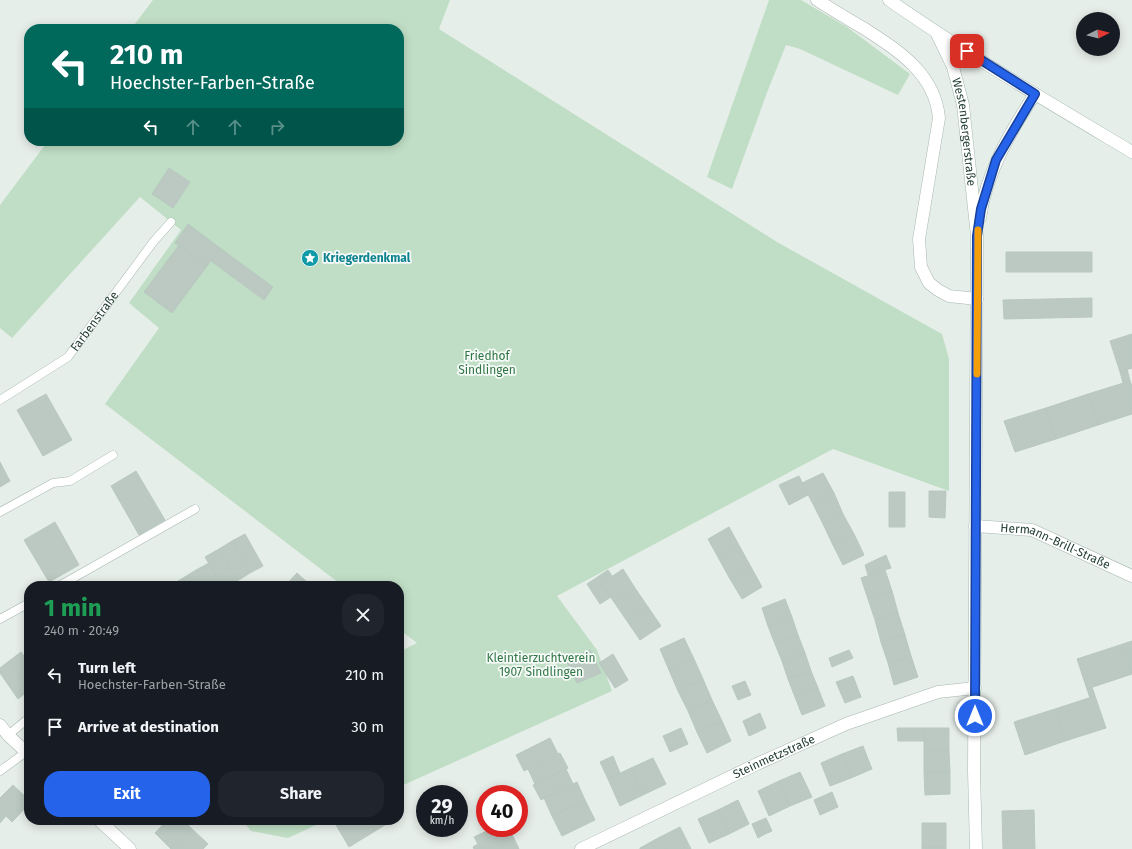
<!DOCTYPE html>
<html lang="en">
<head>
<meta charset="utf-8">
<style>
	:root { --surface:#171b24; --page:#20242c; --text:#f1f3f6; --muted:#9ea1a6; --accent:#2563eb }
	body { margin:0; font-family:"Fira Sans",sans-serif; background:var(--page); color:var(--text); height:100vh; display:flex; flex-direction:column; font-size:15px; white-space:nowrap }
	* { box-sizing:border-box; margin:0 }
	p { font-size:13px; color:var(--muted) }
	.icon { flex:none; width:22px; height:22px; fill:none; stroke:currentColor; stroke-width:2; stroke-linecap:round; stroke-linejoin:round }
	.map { position:relative; flex:1; overflow:hidden }
	.side { position:absolute; left:24px; top:581px; width:380px; height:244px; display:flex; flex-direction:column; background:var(--surface); border-radius:16px; box-shadow:0 2px 10px #0003 }
	.side>* { flex:none }
	.hud { position:absolute; left:24px; top:24px; width:380px; height:122px; border-radius:16px; box-shadow:0 2px 10px #0003; background:#00695c; color:#fff; overflow:hidden }
	.needle { width:26px; rotate:84deg }
	.fabs { position:absolute; left:1076px; top:12px; display:grid; gap:8px }
	.fabs a { display:grid; place-items:center; width:44px; height:44px; border-radius:50%; background:var(--surface); box-shadow:0 2px 10px #0003; font-size:20px }
	.speed { position:absolute; left:416px; top:785px; display:flex; gap:8px; font-size:20px; font-weight:700; text-align:center }
	.speed>* { display:grid; place-content:center; width:52px; height:52px; border-radius:50%; background:var(--surface); box-shadow:0 2px 10px #0003; line-height:1 }
	.speed small { font-size:10px; font-weight:400 }
	.speed .limit { border:6px solid #d22; background:#fff; color:#111 }
	.pin { position:absolute; display:grid; place-items:center; width:34px; height:34px; color:#fff; margin:-17px; border-radius:8px; box-shadow:0 2px 6px #0006 }
	.me { position:absolute; width:44px; margin:-22px; rotate:0deg; stroke-linejoin:round; filter:drop-shadow(0 0 3px #0008) }
	.turn { display:flex; align-items:center; gap:14px; height:84px; padding:0 20px; font-size:18px }
	.turn .icon { width:52px; height:52px; stroke-width:2.5 }
	.turn b { display:block; font-size:28px; line-height:34px }
	.lanes { display:flex; align-items:center; height:38px; padding:0 20px; background:#0003; justify-content:center; gap:20px; direction:ltr }
	.lanes .off { opacity:.35 }
	.round { display:grid; place-items:center; flex:none; width:42px; height:42px; border-radius:16px; background:var(--page) }
	.head { display:flex; align-items:center; justify-content:space-between; height:68px; padding:0 20px }
	h1 { font-size:24px; font-weight:700; line-height:30px; color:#1e9e55 }
	.primary-button { display:flex; gap:8px; margin-top:auto; padding:8px 20px }
	.primary-button a { flex:1; height:46px; border-radius:16px; background:var(--accent); color:#fff; font-size:16px; font-weight:700; line-height:46px; text-align:center }
	.primary-button a+a { background:var(--page); color:var(--text) }
	ul { padding:0; list-style:none }
	li { display:flex; align-items:center; gap:12px; height:52px; padding:0 20px }
	li div { flex:1 }
	li b { display:block; font-size:15px }
	li em { font-style:normal }
	.map>svg:first-child { display:block }
	.green { fill:#c0dec5 }
	.building { fill:#bbc9c2; stroke:#b8c8c0 }
	.lines { fill:none; stroke-linecap:round; stroke-linejoin:round }
	.lane-casing { stroke:#a8b6b0; stroke-width:9 }
	.street-casing { stroke:#a8b6b0; stroke-width:13 }
	.secondary-casing { stroke:#a4bab0; stroke-width:13 }
	.lane { stroke:#fff; stroke-width:8 }
	.street { stroke:#fff; stroke-width:12 }
	.secondary { stroke:#fff; stroke-width:12 }
	.route-casing { stroke:#184099; stroke-width:10 }
	.route { stroke:#2563eb; stroke-width:7 }
	.slow { stroke:#f59e0b; stroke-width:7 }
	.labels { text-anchor:middle; dominant-baseline:central; stroke-width:3.5; stroke-linejoin:round; paint-order:stroke }
	.street-label { font-size:12px; fill:#254036; stroke:#f6faf8 }
	.culture-label { font-size:12px; font-weight:bold; fill:#0d838f; stroke:#f6faf8; text-anchor:start }
	.park-label { font-size:12px; fill:#307644; stroke:#f6faf8 }
</style>
</head>
<body>
<div class="map">
<svg width="1132" height="849" viewBox="0 0 1132 849">
	<rect width="100%" height="100%" fill="#e6eee9"/>
	<path class="green" d="M 153,0 L 450,0 L 439,29 L 777,242 L 942,334 L 949,359 L 949,491 L 833,449 L 557,596 L 597,650 L 612,691 L 399,787 L 399,652 L 417,643 L 399,629 L 399,586 L 343,586 L 105,404 L 159,328 L 129,303 L 181,230 L 140,197 L 12,338 L 0,328 L 0,205 L 48,141 L 399,141 L 399,29 L 131,29 Z
		M 769,0 L 801,0 L 847,27 L 910,74 L 898,95 L 800,49 L 786,45 L 768,90 L 732,189 L 707,177 Z
		M 242,820 L 327,820 L 288,838 L 251,831 Z"/>
	<path class="building" d="M 169,168 L 190,182 L 173,208 L 152,194 Z
		M 188,224 L 220,248 L 207,266 L 175,243 Z
		M 179,245 L 207,266 L 172,313 L 144,292 Z
		M 220,248 L 273,287 L 264,300 L 211,261 Z
		M 1006,252 L 1092,252 L 1092,272 L 1006,272 Z
		M 1092,298 L 1092,317 L 1004,319 L 1003,300 Z
		M 1132,334 L 1132,368 L 1120,372 L 1110,341 Z
		M 1127,369 L 1130,381 L 1123,383 L 1120,372 Z
		M 1130,381 L 1132,386 L 1132,414 L 1098,425 L 1088,394 Z
		M 46,394 L 72,440 L 43,456 L 17,410 Z
		M 1088,394 L 1098,425 L 1056,439 L 1046,408 Z
		M 1046,408 L 1056,439 L 1015,452 L 1004,421 Z
		M 0,462 L 10,481 L 0,487 Z
		M 136,471 L 165,520 L 139,535 L 111,486 Z
		M 823,473 L 834,493 L 813,504 L 802,483 Z
		M 799,476 L 808,495 L 789,505 L 779,485 Z
		M 929,491 L 946,491 L 945,518 L 929,517 Z
		M 889,492 L 905,492 L 905,527 L 889,527 Z
		M 834,493 L 843,514 L 823,524 L 813,504 Z
		M 843,514 L 854,534 L 833,545 L 823,524 Z
		M 55,522 L 79,565 L 49,582 L 24,540 Z
		M 729,527 L 740,547 L 719,559 L 708,539 Z
		M 245,534 L 263,566 L 250,573 L 232,541 Z
		M 854,534 L 864,555 L 843,565 L 833,545 Z
		M 232,541 L 250,573 L 237,581 L 219,549 Z
		M 740,547 L 751,567 L 730,579 L 719,559 Z
		M 219,549 L 237,581 L 228,586 L 222,586 L 205,557 Z
		M 886,555 L 891,568 L 868,575 L 865,565 Z
		M 209,563 L 222,586 L 205,586 L 196,570 Z
		M 751,567 L 762,587 L 742,599 L 730,579 Z
		M 623,569 L 635,588 L 614,602 L 601,584 Z
		M 196,570 L 205,586 L 187,586 L 183,578 Z
		M 608,570 L 612,576 L 601,584 L 611,597 L 600,604 L 587,584 Z
		M 885,570 L 892,591 L 868,599 L 861,578 Z
		M 297,573 L 308,583 L 306,586 L 285,586 Z
		M 183,578 L 187,586 L 170,586 Z
		M 635,588 L 648,607 L 627,621 L 614,602 Z
		M 892,591 L 898,613 L 875,620 L 868,599 Z
		M 785,599 L 792,617 L 768,626 L 762,608 Z
		M 648,607 L 661,626 L 640,640 L 627,621 Z
		M 898,613 L 905,635 L 881,642 L 875,620 Z
		M 792,617 L 798,635 L 775,644 L 768,626 Z
		M 798,635 L 805,653 L 782,661 L 775,644 Z
		M 905,635 L 911,656 L 888,663 L 881,642 Z
		M 684,638 L 694,659 L 669,670 L 660,649 Z
		M 1132,641 L 1132,673 L 1123,644 Z
		M 1123,644 L 1132,674 L 1087,689 L 1077,659 Z
		M 590,650 L 601,673 L 577,683 L 566,660 Z
		M 849,650 L 853,658 L 832,667 L 829,658 Z
		M 21,652 L 29,663 L 29,689 L 9,661 Z
		M 805,653 L 811,671 L 788,679 L 782,661 Z
		M 29,654 L 29,663 L 25,657 Z
		M 613,654 L 628,680 L 615,688 L 599,663 Z
		M 911,656 L 918,677 L 894,685 L 888,663 Z
		M 694,659 L 703,679 L 678,691 L 669,670 Z
		M 9,661 L 29,689 L 29,690 L 18,699 L 0,673 L 0,668 Z
		M 811,671 L 818,688 L 795,697 L 788,679 Z
		M 853,676 L 861,697 L 845,703 L 836,682 Z
		M 703,679 L 712,700 L 688,711 L 678,691 Z
		M 745,681 L 751,695 L 738,700 L 732,686 Z
		M 1092,687 L 1095,696 L 1090,698 L 1087,689 Z
		M 818,688 L 825,706 L 802,715 L 795,697 Z
		M 1095,696 L 1106,728 L 1065,741 L 1055,709 Z
		M 712,700 L 722,721 L 697,732 L 688,711 Z
		M 1055,709 L 1065,741 L 1025,755 L 1014,722 Z
		M 760,713 L 766,728 L 749,736 L 743,721 Z
		M 722,721 L 731,741 L 707,753 L 697,732 Z
		M 681,728 L 688,744 L 670,752 L 663,736 Z
		M 897,728 L 924,728 L 924,741 L 898,741 Z
		M 924,728 L 949,728 L 949,750 L 924,750 Z
		M 550,738 L 558,754 L 524,771 L 516,755 Z
		M 863,746 L 872,769 L 851,778 L 842,754 Z
		M 924,750 L 949,750 L 950,772 L 924,772 Z
		M 560,753 L 568,768 L 535,784 L 528,769 Z
		M 842,754 L 851,778 L 830,786 L 821,763 Z
		M 613,756 L 620,773 L 608,779 L 600,762 Z
		M 653,758 L 666,784 L 643,795 L 631,768 Z
		M 631,768 L 643,795 L 620,806 L 608,779 Z
		M 566,769 L 573,784 L 541,800 L 533,785 Z
		M 800,772 L 812,797 L 790,806 L 779,781 Z
		M 924,772 L 950,772 L 950,794 L 925,795 Z
		M 779,781 L 790,806 L 769,816 L 758,791 Z
		M 577,782 L 585,800 L 552,816 L 544,798 Z
		M 13,785 L 29,800 L 29,804 L 12,822 L 6,816 L 0,823 L 0,798 Z
		M 401,786 L 404,794 L 399,796 L 399,787 Z
		M 832,792 L 838,807 L 820,815 L 814,800 Z
		M 585,800 L 595,820 L 562,836 L 552,816 Z
		M 738,800 L 749,824 L 729,834 L 718,810 Z
		M 718,810 L 729,834 L 709,843 L 698,819 Z
		M 1034,810 L 1035,849 L 1003,849 L 1002,811 Z
		M 766,818 L 772,831 L 765,834 L 759,821 Z
		M 167,820 L 183,820 L 191,828 L 171,849 L 155,833 Z
		M 344,820 L 393,820 L 349,847 L 336,825 Z
		M 759,821 L 765,834 L 758,838 L 752,824 Z
		M 922,823 L 946,823 L 946,847 L 922,847 Z
		M 680,827 L 691,849 L 666,849 L 660,837 Z
		M 191,828 L 208,844 L 203,849 L 171,849 Z
		M 493,828 L 509,828 L 519,849 L 474,849 L 473,847 L 478,844 L 474,837 Z
		M 660,837 L 666,849 L 640,849 L 640,848 Z
		M 922,847 L 946,847 L 946,849 L 922,849 Z"/>
	<g class="lines">
		<defs>
			<g id="lane">
				<path id="s1" d="M 0,400 L 68,357 L 154,241 L 171,222"/>
				<path d="M 0,512 L 53,483 L 70,481 L 113,455"/>
				<path d="M 59,586 L 195,509"/>
				<path d="M 0,619 L 29,603"/>
				<path d="M 8,735 L 29,718"/>
				<path d="M 0,771 L 26,752"/>
			</g>
			<g id="street">
				<path d="M 817,0 C 833,10 849,20 865,29 C 899,51 935,74 939,118 L 919,239 L 921,267 L 929,283 L 938,290 L 949,296 L 977,299"/>
				<path id="s2" d="M 975,526 L 1032,530 L 1132,576"/>
				<path d="M 0,725 L 8,735 L 29,755"/>
				<path d="M 99,820 L 130,849"/>
				<path id="s3" d="M 581,849 L 757,764 L 846,724 L 938,692 L 975,688"/>
			</g>
			<g id="secondary">
				<path d="M 889,0 C 968,55 1050,103 1132,152"/>
				<path id="s4" d="M 936,32 L 953,67 L 963,105 L 977,236 L 974,771 L 976,849"/>
				<path d="M 980,218 C 986,173 1010,132 1035,94"/>
			</g>
		</defs>
		<use href="#lane" class="lane-casing"/>
		<use href="#street" class="street-casing"/>
		<use href="#secondary" class="secondary-casing"/>
		<use href="#lane" class="lane"/>
		<use href="#street" class="street"/>
		<use href="#secondary" class="secondary"/>
	</g>
	<g class="lines">
		<defs>
			<path id="route" d="M 967,51 L 1035,94 L 996,160 L 981,209 L 977,236 L 975,716"/>
		</defs>
		<use href="#route" class="route-casing"/>
		<use href="#route" class="route"/>
		<path class="slow" d="M 977,374 L 978,230"/>
	</g>
	<defs>
		<symbol id="sight-disc" viewBox="-11 -11 22 22"><circle r="9.5" fill="#0f9aa8" stroke="#f6faf8"/><path d="M0-6L1.8-2.2L6-1.7L2.9 1.2L3.7 5.4L0 3.3L-3.7 5.4L-2.9 1.2L-6-1.7L-1.8-2.2Z" fill="#fff"/></symbol>
	</defs>
	<g fill-rule="evenodd">
		<use href="#sight-disc" x="300" y="248" width="20" height="20"/>
	</g>
	<g class="labels">
		<g class="street-label">
			<text stroke="none"><textPath href="#s4" startOffset="105">Westenbergerstraße</textPath></text>
			<text stroke="none"><textPath href="#s1" startOffset="125">Farbenstraße</textPath></text>
			<text stroke="none"><textPath href="#s2" startOffset="84">Hermann-Brill-Straße</textPath></text>
			<text stroke="none"><textPath href="#s3" startOffset="214">Steinmetzstraße</textPath></text>
		</g>
		<g class="culture-label">
			<text x="323" y="258">Kriegerdenkmal</text>
		</g>
		<g class="park-label">
			<text x="487" y="356">Friedhof<tspan x="487" dy="14">Sindlingen</tspan></text>
			<text x="541" y="658">Kleintierzuchtverein<tspan x="541" dy="14">1907 Sindlingen</tspan></text>
		</g>
	</g>
</svg>
<div class="fabs">
<a><svg class="needle" viewBox="-14 -14 28 28"><path d="M0-13l5 13h-10z" fill="#e53935"/><path d="M0 13l5-13h-10z" fill="#9ea1a6"/></svg></a>
</div>
<div class="speed"><div>29<small>km/h</small></div><div class="limit">40</div></div>
<div class="pin" style="left:967px;top:51px;background:#d93025"><svg class="icon" aria-label="arrive" viewBox="0 0 24 24"><path d="M6 21V4h12l-3 4 3 4H6"/></svg></div>
<svg class="me" style="left:975px;top:716px" viewBox="-20 -20 40 40"><circle r="17" fill="#2563eb" stroke="#fff" stroke-width="3"/><path d="M0-11L8 9 0 5-8 9z" fill="#fff"/></svg>
<div class="hud">
<div class="turn"><svg class="icon" aria-label="left" viewBox="0 0 24 24"><path d="M17 20v-9H6M10 6l-5 5 5 5"/></svg><div><b>210 m</b>Hoechster-Farben-Straße</div></div>
<div class="lanes"><svg class="icon" aria-label="left" viewBox="0 0 24 24"><path d="M17 20v-9H6M10 6l-5 5 5 5"/></svg><svg class="icon off" aria-label="ahead" viewBox="0 0 24 24"><path d="M12 20V5M6 11l6-6 6 6"/></svg><svg class="icon off" aria-label="ahead" viewBox="0 0 24 24"><path d="M12 20V5M6 11l6-6 6 6"/></svg><svg class="icon off" aria-label="right" viewBox="0 0 24 24"><path d="M7 20v-9h11M14 6l5 5-5 5"/></svg></div>
</div>
<section class="side">
<div class="head"><div><h1>1 min</h1><p>240 m · 20:49</p></div><a class="round"><svg class="icon" aria-label="close" viewBox="0 0 24 24"><path d="M6 6l12 12M18 6L6 18"/></svg></a></div>
<ul>
<li><svg class="icon" aria-label="left" viewBox="0 0 24 24"><path d="M17 20v-9H6M10 6l-5 5 5 5"/></svg><div><b>Turn left</b><p>Hoechster-Farben-Straße</p></div><em>210 m</em></li>
<li><svg class="icon" aria-label="arrive" viewBox="0 0 24 24"><path d="M6 21V4h12l-3 4 3 4H6"/></svg><div><b>Arrive at destination</b></div><em>30 m</em></li>
</ul>
<div class="primary-button"><a>Exit</a><a>Share</a></div>
</section>
</div>
</body>
</html>
